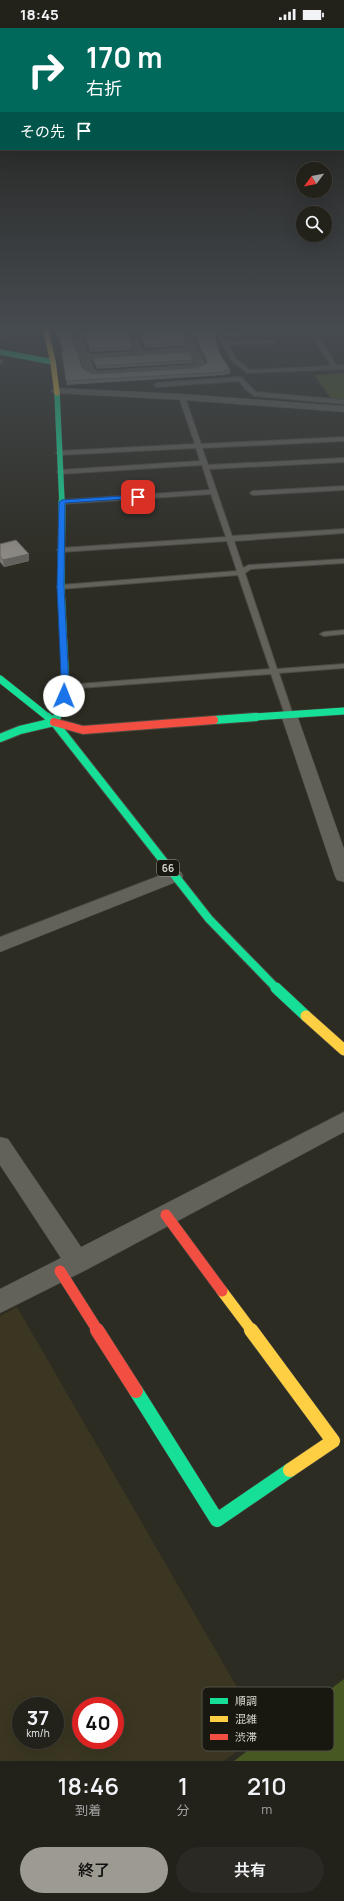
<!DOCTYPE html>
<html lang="ja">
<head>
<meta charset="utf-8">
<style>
	:root { --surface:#22211a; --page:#2a2923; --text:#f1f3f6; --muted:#a2a3a2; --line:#3f3e39; --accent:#9c9a91 }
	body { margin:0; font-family:Manrope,"Noto Sans JP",sans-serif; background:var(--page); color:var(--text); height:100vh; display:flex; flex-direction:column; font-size:15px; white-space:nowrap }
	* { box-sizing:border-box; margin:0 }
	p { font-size:13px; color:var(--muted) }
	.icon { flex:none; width:22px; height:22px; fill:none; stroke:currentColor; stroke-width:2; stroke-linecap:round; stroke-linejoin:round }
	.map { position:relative; height:1733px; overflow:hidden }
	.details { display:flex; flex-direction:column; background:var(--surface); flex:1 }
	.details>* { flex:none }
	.guide { position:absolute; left:0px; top:0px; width:344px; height:122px; box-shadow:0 4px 16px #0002,0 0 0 1px var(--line); background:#00695c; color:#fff; overflow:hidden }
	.needle { width:26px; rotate:238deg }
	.tools { position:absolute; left:296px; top:134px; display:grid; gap:8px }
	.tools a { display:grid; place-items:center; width:36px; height:36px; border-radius:50%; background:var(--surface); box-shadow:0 4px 16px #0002,0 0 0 1px var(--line); font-size:20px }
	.speed { position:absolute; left:12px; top:1669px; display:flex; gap:8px; font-size:20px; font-weight:700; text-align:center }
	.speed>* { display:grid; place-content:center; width:52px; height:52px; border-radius:50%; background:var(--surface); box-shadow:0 4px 16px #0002,0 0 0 1px var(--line); line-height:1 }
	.speed small { font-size:10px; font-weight:400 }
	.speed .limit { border:6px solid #d22; background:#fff; color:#111 }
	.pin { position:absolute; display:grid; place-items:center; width:34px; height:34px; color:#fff; margin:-17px; border-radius:8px; box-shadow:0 2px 6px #0006 }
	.me { position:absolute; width:44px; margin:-22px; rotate:1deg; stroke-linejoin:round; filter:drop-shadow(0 0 3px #0008) }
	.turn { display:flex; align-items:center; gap:14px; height:84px; padding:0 20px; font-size:18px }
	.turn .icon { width:52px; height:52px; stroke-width:2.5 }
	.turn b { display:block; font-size:28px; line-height:34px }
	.then { display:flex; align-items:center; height:38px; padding:0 20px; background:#0003; gap:8px; font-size:15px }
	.eta { display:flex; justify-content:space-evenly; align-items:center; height:68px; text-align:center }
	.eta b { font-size:24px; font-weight:600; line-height:28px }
	.cta { display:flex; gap:8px; margin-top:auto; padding:8px 20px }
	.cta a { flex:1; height:46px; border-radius:24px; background:var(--accent); color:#111; font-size:16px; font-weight:600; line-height:46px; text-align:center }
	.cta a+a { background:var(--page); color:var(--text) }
	.status { display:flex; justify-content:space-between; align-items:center; height:28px; padding:0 20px; background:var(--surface); direction:ltr }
	.status svg { height:11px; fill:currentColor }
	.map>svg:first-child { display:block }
	.built { fill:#3a3621; fill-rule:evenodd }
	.green { fill:#485822 }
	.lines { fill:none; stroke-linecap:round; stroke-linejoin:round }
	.lane-casing { stroke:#4b4a42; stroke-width:2 }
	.street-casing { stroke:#4b4a42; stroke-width:1 }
	.fast-far4-casing { stroke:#4b4a42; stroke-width:6 }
	.fast-far3-casing { stroke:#4b4a42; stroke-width:8 }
	.fast-far2-casing { stroke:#4b4a42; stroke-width:10 }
	.fast-far1-casing { stroke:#4b4a42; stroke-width:12 }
	.fast-casing { stroke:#4b4a42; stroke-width:15 }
	.slow-far2-casing { stroke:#4b4a42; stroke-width:6 }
	.slow-far1-casing { stroke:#4b4a42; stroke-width:12 }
	.slow-casing { stroke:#4b4a42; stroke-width:15 }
	.jam-far2-casing { stroke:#4b4a42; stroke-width:10 }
	.jam-far1-casing { stroke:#4b4a42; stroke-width:12 }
	.jam-casing { stroke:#4b4a42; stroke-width:15 }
	.lane { fill:#62615a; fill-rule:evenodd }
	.street { fill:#62615a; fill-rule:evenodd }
	.fast-far4 { stroke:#16e098; stroke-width:5.5 }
	.fast-far3 { stroke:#16e098; stroke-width:7 }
	.fast-far2 { stroke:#16e098; stroke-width:8 }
	.fast-far1 { stroke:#16e098; stroke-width:11 }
	.fast { stroke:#16e098; stroke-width:14 }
	.slow-far2 { stroke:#ffcf43; stroke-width:5.5 }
	.slow-far1 { stroke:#ffcf43; stroke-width:11 }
	.slow { stroke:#ffcf43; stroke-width:14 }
	.jam-far2 { stroke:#f24e42; stroke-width:8 }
	.jam-far1 { stroke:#f24e42; stroke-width:11 }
	.jam { stroke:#f24e42; stroke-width:14 }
	.wall { fill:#7c7972 }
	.shaded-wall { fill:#65635d }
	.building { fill:#908d85; stroke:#65635d }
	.route { fill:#1a73e8; stroke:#114b97 }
	.labels { text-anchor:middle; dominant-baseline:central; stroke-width:4; stroke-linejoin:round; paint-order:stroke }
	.shield { fill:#181710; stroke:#9e9d94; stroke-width:1 }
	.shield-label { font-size:10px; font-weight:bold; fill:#d7d6cc }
	.key { fill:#181710; stroke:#515048; stroke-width:1 }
	.key-label { font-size:11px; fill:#d7d6cc }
</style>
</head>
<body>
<div class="status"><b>18:45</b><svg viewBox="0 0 49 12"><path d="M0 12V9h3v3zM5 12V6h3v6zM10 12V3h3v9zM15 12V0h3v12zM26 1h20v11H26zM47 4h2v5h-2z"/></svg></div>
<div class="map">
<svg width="344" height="1733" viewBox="0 0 344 1733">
	<rect width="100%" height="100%" fill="#2d2c23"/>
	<path class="built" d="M 17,1279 L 263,1704 L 224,1733 L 0,1733 L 0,1288 ZM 21,1678 L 55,1678 L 55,1712 L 21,1712 ZM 81,1678 L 115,1678 L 115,1712 L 81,1712 Z"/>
	<path class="green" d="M 344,345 L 344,372 L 332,372 L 314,347 Z
		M 344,1651 L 344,1733 L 234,1733 Z"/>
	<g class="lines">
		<defs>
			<path id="lane" d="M 215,303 L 221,303 L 226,314 L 274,312 L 274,314 L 272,315 L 228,317 L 236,331 L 250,342 L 331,338 L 309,303 L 315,303 L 337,338 L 344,337 L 344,341 L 247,345 L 232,333 Z
				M 0,331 L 3,334 L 0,336 Z
				M 241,349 L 256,364 L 344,372 L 344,376 L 254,368 L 245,361 L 239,353 L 157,359 L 154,357 L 157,355 Z
				M 182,367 L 185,369 L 201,416 L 344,409 L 344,413 L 202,420 L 208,437 L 344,430 L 344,434 L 209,441 L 232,508 L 344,501 L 344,505 L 234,513 L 243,540 L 249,537 L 344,531 L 344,535 L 251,541 L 245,545 L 277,641 L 344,636 L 344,640 L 279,645 L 293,687 L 292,689 L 286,689 L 285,687 L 271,646 L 66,661 L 62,659 L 66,657 L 270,641 L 238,547 L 61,561 L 57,559 L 61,557 L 237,543 L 227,513 L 61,524 L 57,522 L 61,520 L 226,509 L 211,466 L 62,476 L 59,474 L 62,472 L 210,462 L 202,437 L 60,446 L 57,444 L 60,442 L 200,433 L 196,420 L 59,427 L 56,425 L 59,423 L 195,416 L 179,369 Z
				M 344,458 L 344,462 L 253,467 L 250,465 L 253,463 Z
				M 344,602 L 344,606 L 324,608 L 320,606 L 324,604 Z"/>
			<path id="street" d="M 71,303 L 81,303 L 89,326 L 134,323 L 126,303 L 136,303 L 144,322 L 187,319 L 180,303 L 190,303 L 206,337 L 197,342 L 92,348 L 84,343 ZM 190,325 L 195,336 L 97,343 L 94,341 L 91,332 Z
				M 57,360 L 182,366 L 344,378 L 344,384 L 182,372 L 53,365 L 51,363 L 53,361 Z
				M 289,682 L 295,684 L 297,687 L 344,821 L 344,854 L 337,852 L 335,848 L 281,687 L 283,684 Z
				M 174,842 L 181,844 L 183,848 L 181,852 L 0,924 L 0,909 Z
				M 344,1084 L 344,1104 L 86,1242 L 0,1285 L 0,1261 L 61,1230 L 0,1137 L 0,1109 L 8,1111 L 81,1219 Z"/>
			<path id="fast-far4" d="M 0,324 L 53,334
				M 57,365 L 62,475"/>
			<path id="fast-far3" d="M 0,651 L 49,690
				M 56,690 L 64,678 L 66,659 L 61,559 L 62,474
				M 241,690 L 344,683"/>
			<path id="fast-far2" d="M 48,689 L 54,694 L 209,891 L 277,961
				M 214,692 L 256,689
				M 0,710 L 20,702 L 54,694 L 57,689"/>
			<path id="fast-far1" d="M 276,960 L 306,988"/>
			<path id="fast" d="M 136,1363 L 217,1492 L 290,1442"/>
			<path id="slow-far2" d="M 46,303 L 53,334 L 57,365"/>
			<path id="slow-far1" d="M 306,988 L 344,1022
				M 222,1263 L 252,1303"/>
			<path id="slow" d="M 251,1302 L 333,1413 L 290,1442"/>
			<path id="jam-far2" d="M 54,694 L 83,702 L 214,692"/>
			<path id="jam-far1" d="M 166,1187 L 222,1263
				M 60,1243 L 98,1303"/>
			<path id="jam" d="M 97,1302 L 136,1363"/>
		</defs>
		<use href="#lane" class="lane-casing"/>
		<use href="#street" class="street-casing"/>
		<use href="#fast-far4" class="fast-far4-casing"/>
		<use href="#fast-far3" class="fast-far3-casing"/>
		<use href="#fast-far2" class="fast-far2-casing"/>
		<use href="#fast-far1" class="fast-far1-casing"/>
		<use href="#fast" class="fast-casing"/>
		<use href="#slow-far2" class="slow-far2-casing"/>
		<use href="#slow-far1" class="slow-far1-casing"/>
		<use href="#slow" class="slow-casing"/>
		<use href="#jam-far2" class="jam-far2-casing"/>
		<use href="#jam-far1" class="jam-far1-casing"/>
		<use href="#jam" class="jam-casing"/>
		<use href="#lane" class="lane"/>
		<use href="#street" class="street"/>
		<use href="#fast-far4" class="fast-far4"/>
		<use href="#fast-far3" class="fast-far3"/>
		<use href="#fast-far2" class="fast-far2"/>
		<use href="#fast-far1" class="fast-far1"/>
		<use href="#fast" class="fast"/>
		<use href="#slow-far2" class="slow-far2"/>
		<use href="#slow-far1" class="slow-far1"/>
		<use href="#slow" class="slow"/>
		<use href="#jam-far2" class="jam-far2"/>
		<use href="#jam-far1" class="jam-far1"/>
		<use href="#jam" class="jam"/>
	</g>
	<path class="wall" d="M 56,303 L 71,303 L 82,340 L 92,346 L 197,340 L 207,335 L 191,303 L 216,303 L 217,309 L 215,309 L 220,326 L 230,342 L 230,346 L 226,346 L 226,347 L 67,357 L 62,327 L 62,324 L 63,323 Z
		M 82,303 L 126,303 L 132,318 L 132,322 L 90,324 Z
		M 138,303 L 180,303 L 185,314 L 185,318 L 145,320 Z
		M 222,303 L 259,303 L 259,307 L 225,308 Z
		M 93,330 L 193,332 L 193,335 L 97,341 L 93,333 Z
		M 0,516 L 29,533 L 4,539 L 0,534 Z"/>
	<path class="shaded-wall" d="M 10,304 L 10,308 L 0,309 L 0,305 Z
		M 29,526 L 29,533 L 4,539 L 3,532 Z"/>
	<path class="building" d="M 0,303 L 9,303 L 10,304 L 0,305 Z
		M 57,303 L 70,303 L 82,340 L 92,346 L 197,340 L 207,335 L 207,333 L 193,303 L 216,303 L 217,305 L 214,305 L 220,326 L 230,342 L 225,342 L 226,344 L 66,353 L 62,324 L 64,323 Z
		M 84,303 L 126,303 L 132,318 L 90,321 Z
		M 139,303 L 180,303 L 185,314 L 145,317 Z
		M 224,303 L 256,303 L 225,305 Z
		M 189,324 L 193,332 L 97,338 L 93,330 Z
		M 16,512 L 29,526 L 3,532 L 0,528 L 0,516 Z"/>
	<linearGradient id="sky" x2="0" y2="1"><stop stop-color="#191813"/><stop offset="0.55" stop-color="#464b50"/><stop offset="1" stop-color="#464b50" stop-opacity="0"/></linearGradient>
	<rect width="344" height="546" fill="url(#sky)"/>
	<path class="route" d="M 138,467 L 140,467 L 140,470 L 65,475 L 64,559 L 69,659 L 68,668 L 62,670 L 57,559 L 59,474 L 62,472 Z"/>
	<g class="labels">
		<rect class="shield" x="157" y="832" width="22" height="16" rx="3"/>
		<g class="shield-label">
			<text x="168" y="840">66</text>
		</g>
	</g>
	<rect x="202" y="1659" width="132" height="64" rx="6" class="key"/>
	<rect x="210" y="1670" width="18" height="6" fill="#16e098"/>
	<rect x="210" y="1688" width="18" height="6" fill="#ffcf43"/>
	<rect x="210" y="1706" width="18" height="6" fill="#f24e42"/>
	<g class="key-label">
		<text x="235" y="1677">順調</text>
		<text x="235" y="1695">混雑</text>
		<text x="235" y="1713">渋滞</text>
	</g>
</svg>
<div class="tools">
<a><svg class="needle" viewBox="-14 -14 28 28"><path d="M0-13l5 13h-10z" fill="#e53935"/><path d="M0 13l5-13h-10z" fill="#a2a3a2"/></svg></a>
<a><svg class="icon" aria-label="search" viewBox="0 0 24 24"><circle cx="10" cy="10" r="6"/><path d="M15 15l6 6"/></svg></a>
</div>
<div class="speed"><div>37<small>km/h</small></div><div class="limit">40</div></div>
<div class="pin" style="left:138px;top:469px;background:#d93025"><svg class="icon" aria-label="arrive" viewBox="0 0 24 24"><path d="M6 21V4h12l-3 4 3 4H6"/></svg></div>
<svg class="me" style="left:64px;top:668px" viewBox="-20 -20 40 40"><circle r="19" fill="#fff"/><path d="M0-13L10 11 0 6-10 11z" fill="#1a73e8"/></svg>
<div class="guide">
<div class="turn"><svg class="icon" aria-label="right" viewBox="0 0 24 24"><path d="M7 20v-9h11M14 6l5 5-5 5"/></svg><div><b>170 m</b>右折</div></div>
<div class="then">その先<svg class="icon" aria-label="arrive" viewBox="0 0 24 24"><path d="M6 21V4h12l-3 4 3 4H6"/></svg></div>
</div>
</div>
<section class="details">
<div class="eta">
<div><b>18:46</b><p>到着</p></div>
<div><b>1</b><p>分</p></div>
<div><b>210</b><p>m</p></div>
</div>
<div class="cta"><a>終了</a><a>共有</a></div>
</section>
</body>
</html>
